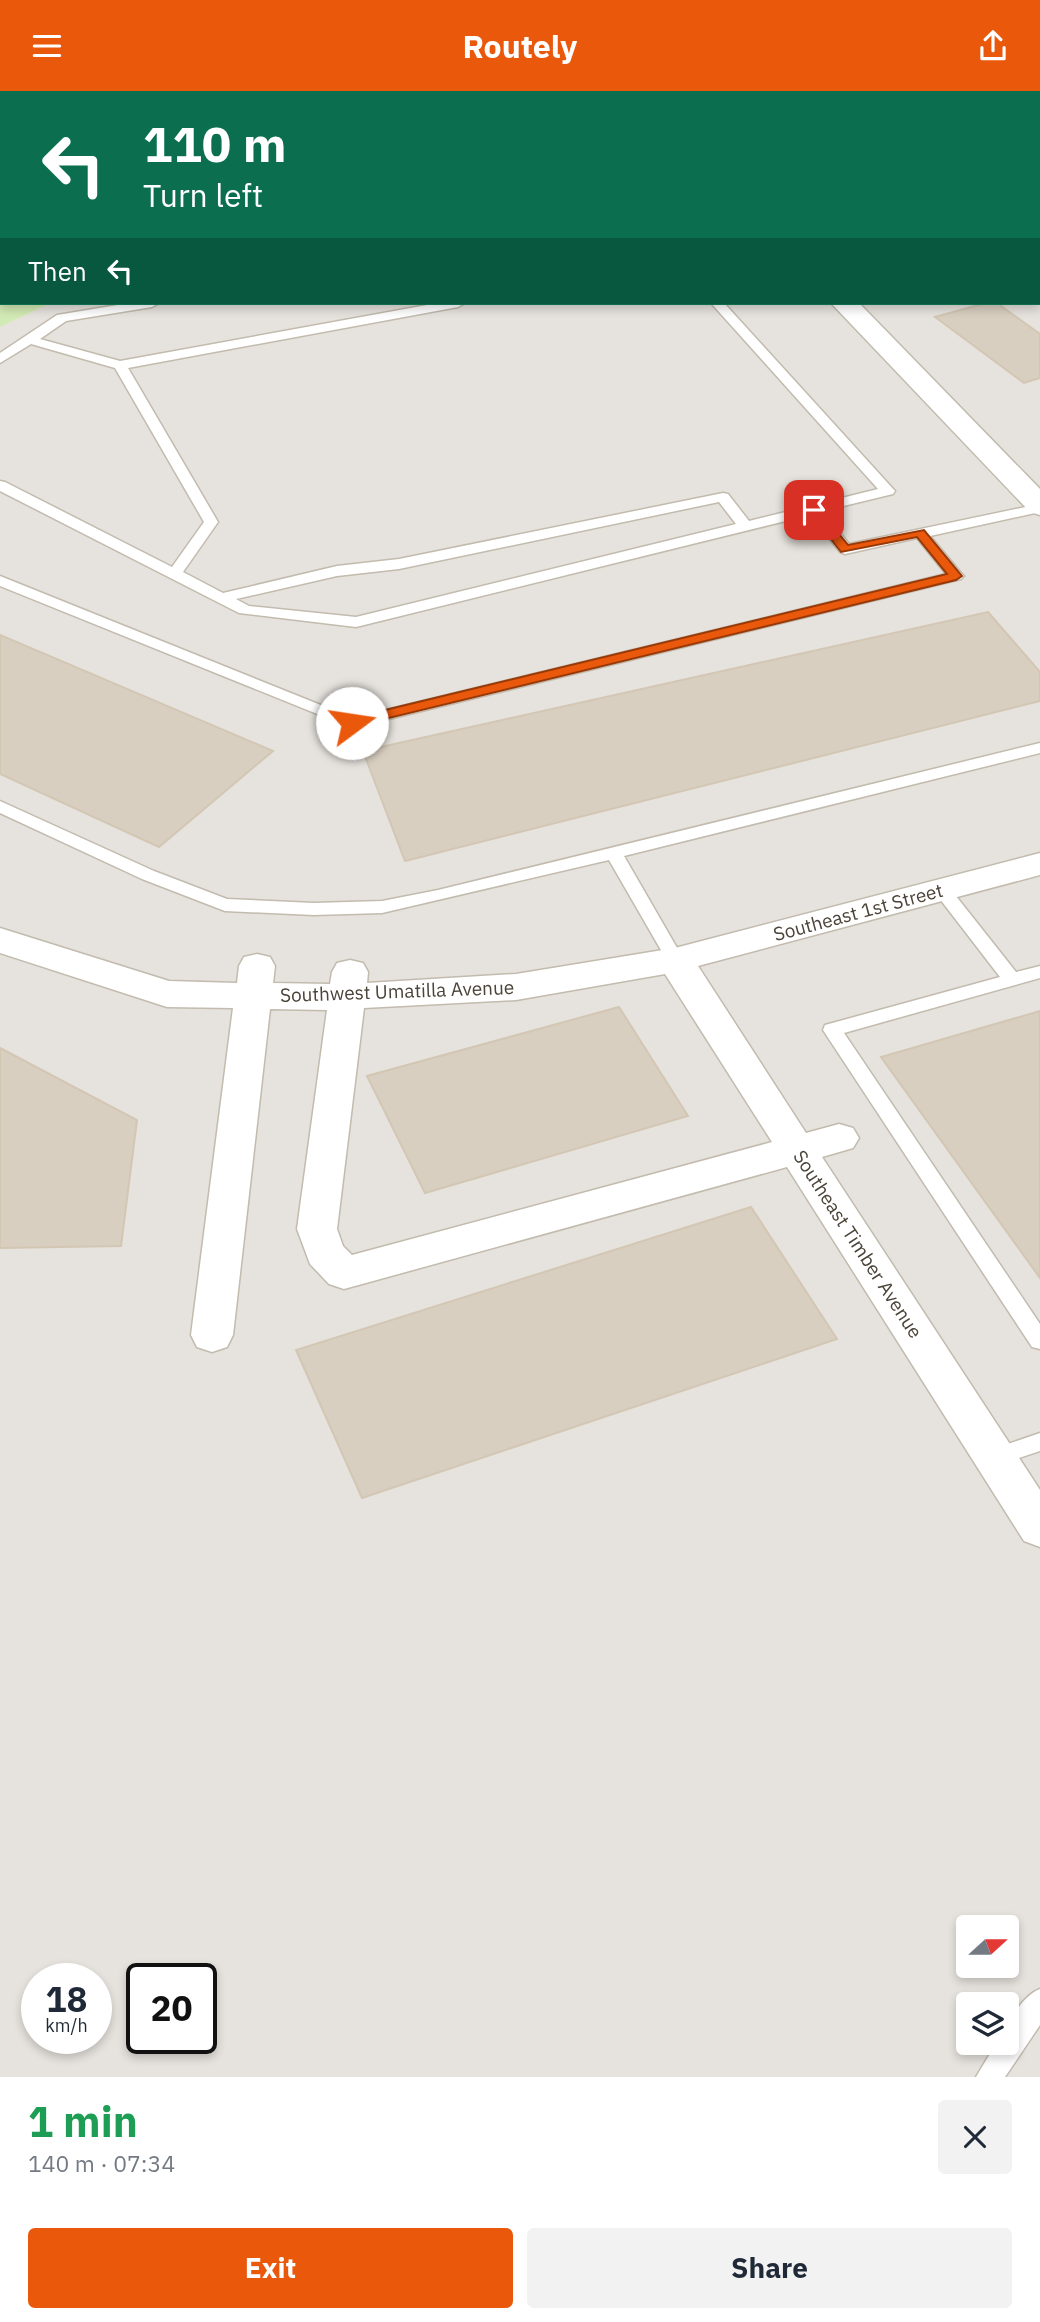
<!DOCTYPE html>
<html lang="en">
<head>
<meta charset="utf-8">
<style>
	:root { --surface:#fff; --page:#f2f2f3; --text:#1f2937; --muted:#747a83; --accent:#ea580c }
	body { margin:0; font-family:"IBM Plex Sans",sans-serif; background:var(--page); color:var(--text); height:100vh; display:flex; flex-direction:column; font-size:26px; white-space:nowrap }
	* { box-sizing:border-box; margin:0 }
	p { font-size:23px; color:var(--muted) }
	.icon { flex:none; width:38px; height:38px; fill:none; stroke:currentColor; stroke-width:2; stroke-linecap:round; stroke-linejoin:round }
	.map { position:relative; height:1986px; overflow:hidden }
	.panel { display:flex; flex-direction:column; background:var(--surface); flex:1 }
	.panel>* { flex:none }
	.guide { position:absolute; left:0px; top:0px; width:1041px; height:214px; box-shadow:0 4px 10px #0003; background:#0b6e4f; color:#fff; overflow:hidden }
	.needle { width:46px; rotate:69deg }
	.fabs { position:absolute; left:956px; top:1824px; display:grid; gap:14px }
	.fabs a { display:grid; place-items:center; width:63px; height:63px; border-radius:7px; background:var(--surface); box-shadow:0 4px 10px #0003; font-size:35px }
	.speed { position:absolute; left:21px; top:1872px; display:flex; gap:14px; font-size:35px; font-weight:700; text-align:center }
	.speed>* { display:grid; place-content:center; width:91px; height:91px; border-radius:50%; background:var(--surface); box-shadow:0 4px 10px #0003; line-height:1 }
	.speed small { font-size:18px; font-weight:400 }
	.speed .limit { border:4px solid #111; border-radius:10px; background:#fff; color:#111 }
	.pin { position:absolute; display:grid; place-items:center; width:60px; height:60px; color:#fff; margin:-30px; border-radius:14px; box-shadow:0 4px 10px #0006 }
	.me { position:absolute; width:77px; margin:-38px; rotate:76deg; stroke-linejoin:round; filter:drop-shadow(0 0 5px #0008) }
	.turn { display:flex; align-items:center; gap:24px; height:147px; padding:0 28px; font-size:32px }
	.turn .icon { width:91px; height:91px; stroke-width:2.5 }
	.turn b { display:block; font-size:49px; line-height:60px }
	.then { display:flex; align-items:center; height:66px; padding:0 28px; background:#0003; gap:14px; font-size:26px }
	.round { display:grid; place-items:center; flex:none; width:74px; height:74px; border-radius:7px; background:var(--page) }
	.headline { display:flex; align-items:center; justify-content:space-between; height:119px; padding:0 28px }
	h1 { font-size:42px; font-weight:700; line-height:52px; color:#1e9e55 }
	.cta { display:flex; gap:14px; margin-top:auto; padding:14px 28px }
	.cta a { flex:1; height:80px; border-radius:7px; background:var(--accent); color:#fff; font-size:28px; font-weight:700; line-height:80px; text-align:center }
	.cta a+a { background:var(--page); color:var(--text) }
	header { display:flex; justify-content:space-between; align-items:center; height:91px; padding:0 28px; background:var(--accent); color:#fff; font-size:32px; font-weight:700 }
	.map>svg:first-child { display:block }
	.industrial { fill:#e6e2dd; fill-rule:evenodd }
	.green { fill:#d2eab5 }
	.building { fill:#d8cfc1; stroke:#d3c7b4; stroke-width:2 }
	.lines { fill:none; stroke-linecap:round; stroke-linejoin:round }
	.service-casing { stroke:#c2bbae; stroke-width:3 }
	.minor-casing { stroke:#c2bbae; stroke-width:3 }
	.service { fill:#fff; fill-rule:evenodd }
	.minor { fill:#fff; fill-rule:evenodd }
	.route { fill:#ea580c; stroke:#983908; stroke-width:2 }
	.labels { text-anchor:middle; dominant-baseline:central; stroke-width:5; stroke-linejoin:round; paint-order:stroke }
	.street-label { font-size:19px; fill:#4b4439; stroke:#fff }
</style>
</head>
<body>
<header><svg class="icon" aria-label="menu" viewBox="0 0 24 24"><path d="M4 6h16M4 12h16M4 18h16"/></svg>Routely<svg class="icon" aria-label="share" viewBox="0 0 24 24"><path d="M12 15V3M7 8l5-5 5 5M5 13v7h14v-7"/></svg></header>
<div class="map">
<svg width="1040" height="1986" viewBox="0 0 1040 1986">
	<rect width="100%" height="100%" fill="#f6f3ec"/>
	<path class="industrial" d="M 1040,144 L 1040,1986 L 0,1986 L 0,236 L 51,212 L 1040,212 ZM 968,1836 L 1006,1836 L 1006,1874 L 968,1874 ZM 37,1888 L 96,1888 L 96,1948 L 37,1948 ZM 142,1888 L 201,1888 L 201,1948 L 142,1948 ZM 968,1913 L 1006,1913 L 1006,1951 L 968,1951 Z"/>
	<path class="green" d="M 22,0 L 410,0 L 399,2 Z
		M 566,0 L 1040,0 L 1040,144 L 1040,2 Z
		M 0,88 L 2,212 L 51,212 L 0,236 Z"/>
	<path class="building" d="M 986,212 L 997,212 L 1040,243 L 1040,287 L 1024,292 L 935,226 Z
		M 988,521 L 1040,581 L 1040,610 L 405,770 L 363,660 Z
		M 0,544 L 273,660 L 159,756 L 0,683 Z
		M 619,916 L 688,1025 L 425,1102 L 367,985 Z
		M 1040,920 L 1040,1187 L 881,966 Z
		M 0,957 L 137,1029 L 121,1155 L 0,1157 Z
		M 751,1116 L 837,1248 L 362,1407 L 296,1259 Z"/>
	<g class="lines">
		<defs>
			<path id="service" d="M 468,0 L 489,0 L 466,2 Z
				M 495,0 L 507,0 L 509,2 L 496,2 Z
				M 710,0 L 732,0 L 708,2 Z
				M 865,0 L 877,0 L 879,2 L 866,2 Z
				M 130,212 L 159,212 L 152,216 L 66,230 L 40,248 L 120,270 L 438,212 L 465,212 L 458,216 L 128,277 L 218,431 L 183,481 L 223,502 L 337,475 L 399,468 L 723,402 L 728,403 L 749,430 L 878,398 L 711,212 L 724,212 L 895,400 L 893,403 L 823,420 L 849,453 L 1040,413 L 1040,421 L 930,445 L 961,482 L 964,485 L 961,488 L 352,637 L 0,495 L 0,485 L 353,627 L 946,483 L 917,447 L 845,463 L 840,461 L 810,424 L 356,536 L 239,522 L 0,400 L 0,390 L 5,391 L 172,476 L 204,431 L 115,277 L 31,253 L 0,272 L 0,262 L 57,224 ZM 719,411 L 736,433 L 356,526 L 249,515 L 236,508 L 337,485 L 399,478 Z
				M 1040,652 L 1040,662 L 624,765 L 684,869 L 681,873 L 669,873 L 609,769 L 382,822 L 314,824 L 225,820 L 142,788 L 0,722 L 0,710 L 154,780 L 227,808 L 314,812 L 382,810 L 438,799 Z
				M 942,793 L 948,795 L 1016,881 L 1040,875 L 1040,887 L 844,942 L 1040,1233 L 1040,1258 L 1032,1256 L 823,939 L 825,934 L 1000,886 L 933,799 Z
				M 1040,1342 L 1040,1360 L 995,1375 L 987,1372 L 984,1366 L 987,1360 Z
				M 1040,1898 L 1040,1934 L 1005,1986 L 976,1986 L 997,1951 L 1006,1951 C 1006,1932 1022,1905 1040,1898 Z"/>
			<path id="minor" d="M 0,7 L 2,7 L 2,24 L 0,24 Z
				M 831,212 L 859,212 L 1040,398 L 1040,424 L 1030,421 Z
				M 1040,762 L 1040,784 L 698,875 L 806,1042 L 839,1033 L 853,1037 L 859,1047 L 853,1057 L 822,1066 L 1040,1399 L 1040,1456 L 1024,1450 L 787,1076 L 344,1198 L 329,1193 L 310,1173 L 297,1138 L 327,919 L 270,918 L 233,1244 L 227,1256 L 212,1261 L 197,1256 L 191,1244 L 233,917 L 167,916 L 0,862 L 0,837 L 169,890 L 237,892 L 239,875 L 244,866 L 257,863 L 270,866 L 275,875 L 273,892 L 330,893 L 332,881 L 337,872 L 350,869 L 363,872 L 368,881 L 367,892 L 516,883 L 675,857 ZM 665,883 L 772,1051 L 352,1164 L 343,1155 L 337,1138 L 364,917 L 516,909 Z"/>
		</defs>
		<use href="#service" class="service-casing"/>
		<use href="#minor" class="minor-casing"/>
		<use href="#service" class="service"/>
		<use href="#minor" class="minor"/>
	</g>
	<path class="route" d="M 814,415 L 818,417 L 848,454 L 924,439 L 962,485 L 956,489 L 352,636 L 346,632 L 352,627 L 947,483 L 917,446 L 841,461 L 808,419 Z"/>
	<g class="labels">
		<g class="street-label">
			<text transform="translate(858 821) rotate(-15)">Southeast 1st Street</text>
			<text transform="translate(397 900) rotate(-2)">Southwest Umatilla Avenue</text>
			<text transform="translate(858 1153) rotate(57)">Southeast Timber Avenue</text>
		</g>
	</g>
</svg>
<div class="fabs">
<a><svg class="needle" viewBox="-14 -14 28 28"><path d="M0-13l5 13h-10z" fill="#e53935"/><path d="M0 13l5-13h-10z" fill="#747a83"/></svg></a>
<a><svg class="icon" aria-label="layers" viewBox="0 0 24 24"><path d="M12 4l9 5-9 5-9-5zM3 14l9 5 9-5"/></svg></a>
</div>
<div class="speed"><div>18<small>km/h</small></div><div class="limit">20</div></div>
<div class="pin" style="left:814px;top:419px;background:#d93025"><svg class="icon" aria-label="arrive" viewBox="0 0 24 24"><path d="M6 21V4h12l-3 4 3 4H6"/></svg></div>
<svg class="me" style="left:352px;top:632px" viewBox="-20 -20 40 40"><circle r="19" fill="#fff"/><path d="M0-13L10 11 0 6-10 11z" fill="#ea580c"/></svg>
<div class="guide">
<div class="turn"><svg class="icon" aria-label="left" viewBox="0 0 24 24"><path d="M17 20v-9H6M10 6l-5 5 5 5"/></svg><div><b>110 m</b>Turn left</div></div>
<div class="then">Then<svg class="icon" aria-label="left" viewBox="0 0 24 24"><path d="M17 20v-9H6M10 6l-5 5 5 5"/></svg></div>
</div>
</div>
<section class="panel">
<div class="headline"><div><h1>1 min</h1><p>140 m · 07:34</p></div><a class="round"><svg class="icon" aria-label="close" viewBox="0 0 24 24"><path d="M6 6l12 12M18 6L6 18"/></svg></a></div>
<div class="cta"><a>Exit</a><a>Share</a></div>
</section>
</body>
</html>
